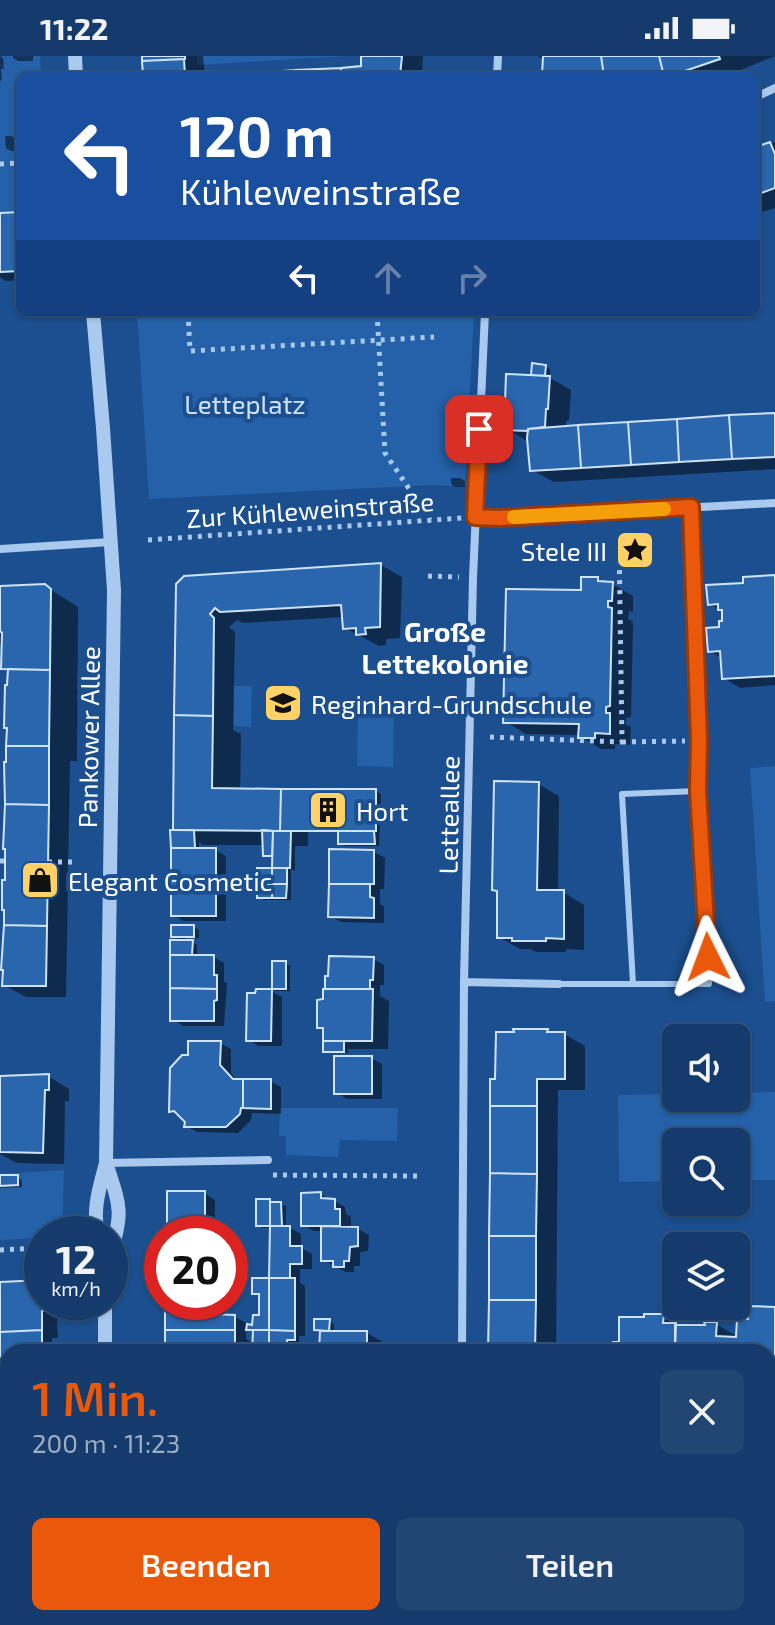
<!DOCTYPE html>
<html lang="de">
<head>
<meta charset="utf-8">
<style>
	:root { --surface:#143b6b; --page:#214673; --text:#f1f3f6; --muted:#9dadc1; --line:#33557e; --accent:#ea580c }
	body { margin:0; font-family:"Exo 2",sans-serif; background:var(--page); color:var(--text); height:100vh; display:flex; flex-direction:column; font-size:30px; white-space:nowrap }
	* { box-sizing:border-box; margin:0 }
	p { font-size:26px; color:var(--muted) }
	.icon { flex:none; width:44px; height:44px; fill:none; stroke:currentColor; stroke-width:2; stroke-linecap:round; stroke-linejoin:round }
	.map { position:relative; flex:1; overflow:hidden }
	.panel { position:absolute; left:0px; top:1288px; width:776px; height:282px; display:flex; flex-direction:column; background:var(--surface); border-radius:24px 24px 0 0; box-shadow:0 2px 6px #0004,0 0 0 2px var(--line) }
	.panel>* { flex:none }
	.guide { position:absolute; left:16px; top:16px; width:744px; height:244px; border-radius:12px; box-shadow:0 2px 6px #0004,0 0 0 2px var(--line); background:#1a4fa0; color:#fff; overflow:hidden }
	.buttons { position:absolute; left:662px; top:968px; display:grid; gap:16px }
	.buttons a { display:grid; place-items:center; width:88px; height:88px; border-radius:12px; background:var(--surface); box-shadow:0 2px 6px #0004,0 0 0 2px var(--line); font-size:40px }
	.speed { position:absolute; left:24px; top:1160px; display:flex; gap:16px; font-size:40px; font-weight:700; text-align:center }
	.speed>* { display:grid; place-content:center; width:104px; height:104px; border-radius:50%; background:var(--surface); box-shadow:0 2px 6px #0004,0 0 0 2px var(--line); line-height:1 }
	.speed small { font-size:20px; font-weight:400 }
	.speed .limit { border:12px solid #d22; background:#fff; color:#111 }
	.pin { position:absolute; display:grid; place-items:center; width:68px; height:68px; color:#fff; margin:-34px; border-radius:16px; box-shadow:0 4px 12px #0006 }
	.me { position:absolute; width:88px; margin:-44px; rotate:357deg; stroke-linejoin:round; filter:drop-shadow(0 0 6px #0008) }
	.turn { display:flex; align-items:center; gap:28px; height:168px; padding:0 32px; font-size:36px }
	.turn .icon { width:104px; height:104px; stroke-width:2.5 }
	.turn b { display:block; font-size:56px; line-height:68px }
	.lanes { display:flex; align-items:center; height:76px; padding:0 32px; background:#0003; justify-content:center; gap:40px; direction:ltr }
	.lanes .off { opacity:.35 }
	.round { display:grid; place-items:center; flex:none; width:84px; height:84px; border-radius:12px; background:var(--page) }
	.summary { display:flex; align-items:center; justify-content:space-between; height:136px; padding:0 32px }
	h1 { font-size:48px; font-weight:600; line-height:60px; color:var(--accent) }
	.action { display:flex; gap:16px; margin-top:auto; padding:16px 32px }
	.action a { flex:1; height:92px; border-radius:12px; background:var(--accent); color:#fff; font-size:32px; font-weight:600; line-height:92px; text-align:center }
	.action a+a { background:var(--page); color:var(--text) }
	.status { display:flex; justify-content:space-between; align-items:center; height:56px; padding:0 40px; background:var(--surface); direction:ltr }
	.status svg { height:22px; fill:currentColor }
	.map>svg:first-child { display:block }
	.green { fill:#2461a8 }
	.shadow { fill:#0007; fill-rule:evenodd }
	.building { fill:#2a66ad; stroke:#cfe3fa; stroke-width:2 }
	.lines { fill:none; stroke-linecap:round; stroke-linejoin:round }
	.path { stroke:#a9c9ee; stroke-width:5; stroke-dasharray:4 6; stroke-linecap:butt }
	.service { stroke:#a9c9ee; stroke-width:6 }
	.minor { stroke:#a9c9ee; stroke-width:8 }
	.tertiary { stroke:#a9c9ee; stroke-width:14 }
	.route-casing { stroke:#983908; stroke-width:20 }
	.route { stroke:#ea580c; stroke-width:14 }
	.slow { stroke:#f59e0b; stroke-width:14 }
	.labels { text-anchor:middle; dominant-baseline:central; stroke-width:8; stroke-linejoin:round; paint-order:stroke }
	.park-label { font-size:26px; fill:#cfe3fa; stroke:#1b4f8f }
	.street-label { font-size:26px; fill:#fff; stroke:#1b4f8f }
	.poi-label { font-size:26px; fill:#fff; stroke:#1b4f8f; text-anchor:start }
	.neighbourhood-label { font-size:28px; font-weight:bold; fill:#fff; stroke:#1b4f8f }
</style>
</head>
<body>
<div class="status"><b>11:22</b><svg viewBox="0 0 49 12"><path d="M0 12V9h3v3zM5 12V6h3v6zM10 12V3h3v9zM15 12V0h3v12zM26 1h20v11H26zM47 4h2v5h-2z"/></svg></div>
<div class="map">
<svg width="775" height="1569" viewBox="0 0 775 1569">
	<rect width="100%" height="100%" fill="#1b4f8f"/>
	<path class="green" d="M 0,0 L 40,0 L 41,20 L 20,20 L 20,156 L 0,157 Z
		M 197,0 L 347,0 L 197,9 Z
		M 137,256 L 474,256 L 465,431 L 433,429 L 149,443 Z
		M 234,630 L 252,630 L 251,671 L 234,670 Z
		M 358,653 L 394,653 L 393,711 L 357,710 Z
		M 775,710 L 775,945 L 765,946 L 750,712 Z
		M 775,1036 L 775,1124 L 736,1124 L 736,1086 L 676,1086 L 676,1125 L 619,1126 L 618,1039 L 676,1038 L 676,1042 L 736,1042 L 736,1037 Z
		M 280,1052 L 398,1052 L 397,1085 L 340,1084 L 338,1101 L 286,1099 L 286,1080 L 279,1080 Z
		M 64,1114 L 62,1178 L 42,1178 L 42,1182 L 0,1184 L 0,1118 Z"/>
	<path class="shadow" d="M 0,0 L 3,2 L 4,13 L 1,13 L 2,24 L 0,25 Z
		M 13,0 L 33,0 L 33,5 L 18,5 L 13,2 Z
		M 144,0 L 203,0 L 205,20 L 145,20 Z
		M 363,0 L 423,0 L 422,20 L 231,20 L 363,12 Z
		M 538,0 L 775,0 L 726,20 L 544,20 L 545,4 Z
		M 5,80 L 11,80 L 16,83 L 17,95 L 11,95 L 6,92 Z
		M 775,86 L 775,152 L 756,158 L 756,93 Z
		M 20,158 L 20,224 L 6,225 L 0,221 L 0,159 Z
		M 534,310 L 545,310 L 550,313 L 550,322 L 571,334 L 569,364 L 566,365 L 566,372 L 775,359 L 775,413 L 554,426 L 532,414 L 531,385 L 527,385 L 506,372 L 533,321 Z
		M 451,422 L 460,422 L 465,425 L 465,431 L 455,431 L 451,428 Z
		M 381,509 L 402,521 L 400,582 L 386,583 L 386,589 L 379,590 L 345,572 L 344,561 L 243,567 L 237,564 L 229,571 L 235,576 L 233,674 L 241,678 L 240,734 L 376,735 L 381,738 L 379,790 L 345,790 L 340,787 L 340,776 L 308,776 L 308,790 L 295,790 L 295,814 L 291,814 L 291,844 L 264,844 L 259,841 L 274,814 L 274,802 L 265,799 L 265,789 L 203,789 L 199,786 L 199,794 L 215,794 L 226,800 L 226,865 L 184,865 L 173,859 L 178,528 Z
		M 775,521 L 775,629 L 740,632 L 724,622 L 723,603 L 710,595 L 724,566 L 724,556 L 709,548 L 746,529 Z
		M 597,523 L 605,527 L 612,528 L 633,540 L 633,556 L 629,555 L 628,563 L 633,566 L 631,661 L 626,662 L 626,669 L 631,671 L 630,689 L 615,688 L 615,693 L 601,693 L 580,680 L 580,679 L 526,678 L 505,665 L 583,536 Z
		M 45,530 L 78,551 L 77,705 L 70,705 L 66,941 L 26,941 L 4,929 L 10,616 L 3,612 L 4,590 L 0,589 L 0,532 Z
		M 538,728 L 559,740 L 558,836 L 563,836 L 584,849 L 584,894 L 566,893 L 566,896 L 536,896 L 530,893 L 520,893 L 499,881 L 499,836 L 494,833 Z
		M 374,796 L 385,802 L 384,833 L 380,833 L 380,848 L 384,850 L 384,867 L 341,866 L 330,860 Z
		M 194,871 L 199,874 L 199,882 L 185,882 L 197,889 L 197,901 L 214,901 L 224,907 L 224,926 L 227,927 L 224,970 L 183,970 L 172,963 L 185,886 L 173,880 Z
		M 373,903 L 384,909 L 384,929 L 380,929 L 380,940 L 389,945 L 388,993 L 348,993 L 348,997 L 330,997 L 325,994 L 325,974 L 319,971 L 325,945 Z
		M 274,907 L 285,907 L 290,910 L 290,935 L 274,935 Z
		M 271,935 L 282,941 L 282,990 L 259,990 L 248,984 Z
		M 547,975 L 552,978 L 564,978 L 585,990 L 585,1034 L 558,1034 L 556,1296 L 490,1296 L 497,1025 Z
		M 220,987 L 231,993 L 231,1017 L 238,1025 L 270,1025 L 281,1031 L 281,1058 L 252,1057 L 251,1064 L 238,1077 L 197,1076 L 186,1070 L 187,1065 L 182,1061 L 171,1054 Z
		M 371,1002 L 382,1008 L 382,1043 L 347,1043 L 336,1036 Z
		M 48,1020 L 69,1033 L 69,1045 L 65,1045 L 64,1108 L 17,1107 L 0,1098 L 0,1022 Z
		M 0,1121 L 17,1121 L 22,1124 L 22,1131 L 0,1132 Z
		M 204,1137 L 215,1144 L 215,1176 L 219,1178 L 169,1178 Z
		M 320,1138 L 345,1151 L 346,1158 L 351,1161 L 351,1173 L 358,1173 L 369,1179 L 368,1195 L 360,1196 L 360,1210 L 354,1210 L 354,1216 L 346,1216 L 323,1204 L 323,1175 L 314,1175 L 303,1169 Z
		M 269,1145 L 286,1150 L 286,1172 L 290,1172 L 301,1178 L 301,1192 L 312,1198 L 312,1213 L 300,1213 L 300,1227 L 305,1230 L 305,1280 L 299,1280 L 299,1286 L 292,1286 L 292,1296 L 167,1296 L 168,1246 L 215,1246 L 220,1249 L 220,1261 L 235,1261 L 246,1267 L 246,1270 L 254,1271 L 261,1261 L 261,1241 L 254,1237 L 271,1224 L 272,1172 L 262,1172 L 258,1169 ZM 246,1272 L 255,1277 L 254,1288 L 246,1283 Z
		M 42,1226 L 42,1246 L 57,1246 L 57,1251 L 62,1253 L 62,1263 L 57,1263 L 58,1282 L 52,1282 L 52,1296 L 8,1296 L 8,1343 L 6,1343 L 0,1339 L 0,1228 Z
		M 775,1253 L 775,1337 L 768,1337 L 768,1296 L 615,1296 L 620,1288 L 664,1260 L 683,1271 L 716,1268 L 738,1281 L 750,1266 Z
		M 330,1265 L 334,1268 L 334,1277 L 367,1277 L 383,1286 L 383,1296 L 321,1296 L 322,1277 L 316,1273 Z
		M 0,1413 L 8,1413 L 8,1559 L 0,1560 Z
		M 768,1510 L 772,1512 L 771,1561 L 768,1560 Z
		M 0,1561 L 5,1564 L 5,1569 L 0,1569 Z
		M 164,1562 L 211,1562 L 216,1565 L 216,1569 L 164,1569 Z
		M 249,1562 L 303,1562 L 303,1569 L 249,1569 Z
		M 327,1562 L 372,1562 L 380,1566 L 379,1569 L 327,1569 Z
		M 489,1562 L 554,1562 L 554,1569 L 489,1569 Z
		M 630,1562 L 701,1562 L 701,1569 L 609,1569 L 615,1565 L 622,1569 Z"/>
	<path class="building" d="M 142,0 L 185,0 L 185,3 L 142,5 Z
		M 361,0 L 402,0 L 400,20 L 341,20 L 341,12 L 361,10 Z
		M 543,0 L 601,0 L 604,20 L 542,20 Z
		M 601,0 L 659,0 L 664,20 L 604,20 Z
		M 659,0 L 719,0 L 720,3 L 670,20 L 664,20 Z
		M 184,3 L 185,20 L 143,20 L 142,5 Z
		M 341,12 L 341,20 L 297,20 L 296,14 Z
		M 296,14 L 297,20 L 251,20 L 251,17 Z
		M 770,86 L 775,98 L 775,132 L 756,139 L 756,91 Z
		M 20,156 L 20,215 L 0,216 L 0,157 Z
		M 532,307 L 546,309 L 545,320 L 531,319 Z
		M 506,318 L 550,320 L 548,353 L 546,353 L 545,371 L 528,373 L 528,375 L 504,374 Z
		M 775,357 L 775,401 L 732,403 L 729,359 Z
		M 729,359 L 732,403 L 679,406 L 677,363 Z
		M 677,363 L 679,406 L 631,409 L 628,366 Z
		M 628,366 L 631,409 L 581,412 L 578,369 Z
		M 578,369 L 581,412 L 530,415 L 527,382 L 528,373 Z
		M 381,507 L 380,571 L 365,572 L 366,578 L 356,579 L 356,572 L 343,573 L 341,549 L 220,556 L 215,552 L 210,558 L 214,562 L 213,660 L 174,659 L 176,528 L 184,520 Z
		M 775,519 L 775,620 L 722,623 L 720,595 L 708,596 L 706,572 L 719,571 L 719,565 L 722,565 L 722,554 L 718,554 L 718,548 L 708,549 L 706,529 L 743,527 L 743,521 Z
		M 581,521 L 598,521 L 598,525 L 613,526 L 612,545 L 608,545 L 608,551 L 612,552 L 610,650 L 606,651 L 606,657 L 610,657 L 610,678 L 595,677 L 595,682 L 578,682 L 579,668 L 503,667 L 506,533 L 581,534 Z
		M 45,528 L 51,533 L 50,614 L 1,613 L 2,577 L 0,575 L 0,530 Z
		M 8,613 L 50,614 L 49,690 L 6,690 L 7,672 L 4,672 L 5,629 L 7,629 Z
		M 174,659 L 213,660 L 212,732 L 281,733 L 280,775 L 173,774 Z
		M 6,690 L 49,690 L 49,749 L 5,748 L 4,706 L 6,706 Z
		M 494,725 L 539,726 L 537,834 L 564,834 L 564,883 L 546,882 L 546,885 L 512,885 L 512,882 L 497,882 L 497,835 L 492,834 Z
		M 281,733 L 376,733 L 376,775 L 280,775 Z
		M 5,748 L 49,749 L 47,870 L 4,869 L 4,854 L 2,854 L 2,824 L 5,824 L 5,793 L 3,793 Z
		M 170,774 L 194,774 L 195,792 L 171,792 Z
		M 262,774 L 273,775 L 272,800 L 263,800 Z
		M 273,775 L 291,775 L 290,812 L 272,812 Z
		M 338,775 L 374,775 L 375,788 L 338,788 Z
		M 171,792 L 216,792 L 216,825 L 171,825 Z
		M 329,793 L 374,794 L 374,828 L 329,828 Z
		M 257,812 L 272,812 L 272,828 L 257,828 Z
		M 272,812 L 287,812 L 287,828 L 272,828 Z
		M 171,825 L 216,825 L 216,860 L 171,860 Z
		M 257,828 L 272,828 L 272,842 L 257,842 Z
		M 272,828 L 287,828 L 286,842 L 272,842 Z
		M 329,828 L 370,828 L 370,841 L 374,842 L 374,862 L 328,861 Z
		M 4,869 L 47,870 L 46,930 L 2,930 L 3,914 L 1,914 Z
		M 171,869 L 194,869 L 194,881 L 171,881 Z
		M 170,884 L 193,884 L 192,899 L 170,899 Z
		M 170,899 L 214,899 L 214,919 L 217,919 L 217,933 L 170,932 Z
		M 329,900 L 374,901 L 373,924 L 370,924 L 370,933 L 325,933 L 325,920 L 328,920 Z
		M 272,905 L 286,905 L 286,933 L 272,933 Z
		M 170,932 L 217,933 L 217,944 L 214,945 L 214,965 L 170,965 Z
		M 256,933 L 272,933 L 271,985 L 246,985 L 247,937 L 255,937 Z
		M 323,933 L 373,933 L 372,985 L 323,985 L 323,972 L 317,972 L 317,944 L 323,943 Z
		M 513,973 L 548,973 L 547,976 L 565,976 L 565,1023 L 537,1023 L 537,1050 L 490,1050 L 490,1023 L 495,1023 L 496,976 L 514,976 Z
		M 188,985 L 221,985 L 220,1009 L 233,1023 L 243,1023 L 243,1052 L 241,1052 L 240,1058 L 226,1071 L 184,1071 L 185,1066 L 174,1055 L 169,1056 L 170,1012 L 182,999 L 188,999 Z
		M 323,985 L 344,985 L 344,996 L 323,996 Z
		M 334,1000 L 372,1000 L 372,1038 L 334,1038 Z
		M 49,1018 L 49,1034 L 45,1034 L 43,1097 L 0,1096 L 0,1020 Z
		M 243,1023 L 271,1023 L 271,1053 L 243,1052 Z
		M 490,1050 L 537,1050 L 537,1118 L 490,1117 Z
		M 490,1117 L 537,1118 L 536,1180 L 489,1180 Z
		M 0,1119 L 18,1119 L 18,1129 L 0,1130 Z
		M 167,1135 L 205,1135 L 205,1169 L 167,1169 Z
		M 321,1136 L 321,1142 L 335,1143 L 335,1153 L 340,1153 L 340,1170 L 301,1170 L 301,1137 Z
		M 256,1143 L 270,1143 L 270,1170 L 256,1170 Z
		M 270,1146 L 281,1146 L 282,1170 L 270,1170 Z
		M 167,1169 L 209,1169 L 209,1178 L 167,1178 Z
		M 270,1170 L 290,1170 L 290,1190 L 302,1190 L 302,1208 L 290,1208 L 290,1222 L 269,1222 Z
		M 321,1170 L 358,1171 L 358,1190 L 350,1191 L 349,1205 L 344,1205 L 344,1211 L 333,1211 L 333,1205 L 321,1205 Z
		M 489,1180 L 536,1180 L 536,1244 L 489,1244 Z
		M 252,1222 L 269,1222 L 269,1274 L 246,1274 L 247,1268 L 252,1269 L 253,1259 L 259,1259 L 259,1238 L 252,1238 Z
		M 269,1222 L 295,1222 L 295,1275 L 269,1274 Z
		M 42,1224 L 42,1246 L 46,1246 L 46,1254 L 42,1255 L 42,1274 L 0,1276 L 0,1226 Z
		M 489,1244 L 536,1244 L 535,1296 L 488,1296 Z
		M 165,1246 L 209,1246 L 209,1258 L 235,1259 L 235,1274 L 165,1274 Z
		M 748,1250 L 775,1251 L 775,1302 L 768,1302 L 768,1296 L 675,1296 L 675,1269 L 705,1269 L 704,1266 L 717,1266 L 716,1280 L 736,1281 L 737,1263 L 748,1263 Z
		M 644,1258 L 664,1258 L 663,1267 L 676,1267 L 675,1296 L 613,1296 L 613,1286 L 619,1286 L 619,1261 L 644,1261 Z
		M 314,1263 L 330,1263 L 329,1275 L 314,1274 Z
		M 42,1274 L 42,1296 L 8,1296 L 8,1337 L 0,1337 L 0,1276 Z
		M 165,1274 L 235,1274 L 235,1290 L 209,1290 L 209,1296 L 165,1296 Z
		M 253,1274 L 269,1274 L 269,1296 L 252,1296 Z
		M 269,1274 L 295,1275 L 295,1284 L 287,1284 L 287,1296 L 269,1296 Z
		M 320,1275 L 367,1275 L 367,1291 L 370,1292 L 370,1296 L 319,1296 Z
		M 0,1411 L 8,1411 L 8,1547 L 0,1548 Z
		M 162,1562 L 206,1562 L 206,1569 L 162,1569 Z
		M 266,1562 L 293,1562 L 292,1569 L 266,1569 Z
		M 325,1562 L 369,1562 L 369,1569 L 325,1569 Z
		M 487,1562 L 533,1562 L 533,1569 L 486,1569 Z
		M 615,1562 L 619,1568 L 629,1562 L 647,1562 L 648,1568 L 673,1569 L 606,1569 Z"/>
	<g class="lines">
		<path class="path" d="M 0,108 L 20,107
			M 188,256 L 190,295 L 434,281
			M 377,256 L 385,397 L 430,464
			M 148,484 L 462,462
			M 428,520 L 459,521
			M 490,681 L 622,686 L 619,482
			M 622,686 L 685,685
			M 0,805 L 5,805
			M 48,806 L 77,806
			M 273,1119 L 419,1120
			M 0,1194 L 42,1192"/>
		<path class="service" d="M 559,928 L 709,928 L 698,735 L 699,684 L 691,451
			M 633,928 L 622,738 L 698,735
			M 0,1372 L 8,1372"/>
		<path class="minor" d="M 497,20 L 498,0
			M 756,41 L 775,32
			M 475,461 L 499,462 L 775,447
			M 0,493 L 111,486
			M 464,926 L 559,928
			M 106,1107 L 268,1104
			M 462,1296 L 464,926 L 473,522 L 485,256
			M 461,1569 L 461,1562"/>
		<path class="tertiary" d="M 75,0 L 76,20
			M 93,256 L 103,372 L 114,534 L 106,1107 C 100,1130 92,1153 98,1178
			M 106,1107 C 120,1150 124,1155 110,1199
			M 105,1296 L 105,1246
			M 101,1569 L 101,1562"/>
	</g>
	<g class="lines">
		<defs>
			<path id="route" d="M 479,373 L 475,461 L 499,462 L 691,451 L 699,684 L 698,735 L 708,901"/>
		</defs>
		<use href="#route" class="route-casing"/>
		<use href="#route" class="route"/>
		<path class="slow" d="M 514,461 L 664,453"/>
	</g>
	<defs>
		<symbol id="sight-square" viewBox="-11 -11 22 22"><rect x="-9" y="-9" width="18" height="18" rx="4" fill="#ffd166" stroke="#1b4f8f"/><path d="M0-6L1.8-2.2L6-1.7L2.9 1.2L3.7 5.4L0 3.3L-3.7 5.4L-2.9 1.2L-6-1.7L-1.8-2.2Z" fill="#111"/></symbol>
		<symbol id="school-square" viewBox="-11 -11 22 22"><rect x="-9" y="-9" width="18" height="18" rx="4" fill="#ffd166" stroke="#1b4f8f"/><path d="M0-5L7-2L0 1L-7-2ZM-4 1L0 2.5L4 1V4Q0 6-4 4Z" fill="#111"/></symbol>
		<symbol id="building-square" viewBox="-11 -11 22 22"><rect x="-9" y="-9" width="18" height="18" rx="4" fill="#ffd166" stroke="#1b4f8f"/><path d="M-4-6H4V6H1V3H-1V6H-4ZM-2.5-4.3h1.7v1.8h-1.7ZM.8-4.3h1.7v1.8H.8ZM-2.5-1h1.7V.8h-1.7ZM.8-1h1.7V.8H.8Z" fill="#111"/></symbol>
		<symbol id="shop-square" viewBox="-11 -11 22 22"><rect x="-9" y="-9" width="18" height="18" rx="4" fill="#ffd166" stroke="#1b4f8f"/><path d="M-5-2.5h2.3a2.7 3.5 0 0 1 5.4 0H5L5.5 6h-11ZM-1.5-2.5h3a1.5 2.3 0 0 0-3 0Z" fill="#111"/></symbol>
	</defs>
	<g fill-rule="evenodd">
		<use href="#sight-square" x="613" y="472" width="44" height="44"/>
		<use href="#school-square" x="261" y="625" width="44" height="44"/>
		<use href="#building-square" x="306" y="732" width="44" height="44"/>
		<use href="#shop-square" x="18" y="802" width="44" height="44"/>
	</g>
	<g class="labels">
		<g class="park-label">
			<text x="245" y="347">Letteplatz</text>
		</g>
		<g class="street-label">
			<text transform="translate(310 453) rotate(-4)">Zur Kühleweinstraße</text>
			<text transform="translate(88 681) rotate(-89)">Pankower Allee</text>
			<text transform="translate(448 759) rotate(-89)">Letteallee</text>
		</g>
		<g class="poi-label">
			<text x="607" y="494" text-anchor="end">Stele III</text>
			<text x="311" y="647">Reginhard-Grundschule</text>
			<text x="356" y="754">Hort</text>
			<text x="68" y="824">Elegant Cosmetic</text>
		</g>
		<g class="neighbourhood-label">
			<text x="445" y="575">Große<tspan x="445" dy="32">Lettekolonie</tspan></text>
		</g>
	</g>
</svg>
<div class="buttons">
<a><svg class="icon" aria-label="sound" viewBox="0 0 24 24"><path d="M4 9h4l5-4v14l-5-4H4zM17 9q2 3 0 6"/></svg></a>
<a><svg class="icon" aria-label="search" viewBox="0 0 24 24"><circle cx="10" cy="10" r="6"/><path d="M15 15l6 6"/></svg></a>
<a><svg class="icon" aria-label="layers" viewBox="0 0 24 24"><path d="M12 4l9 5-9 5-9-5zM3 14l9 5 9-5"/></svg></a>
</div>
<div class="speed"><div>12<small>km/h</small></div><div class="limit">20</div></div>
<div class="pin" style="left:479px;top:373px;background:#d93025"><svg class="icon" aria-label="arrive" viewBox="0 0 24 24"><path d="M6 21V4h12l-3 4 3 4H6"/></svg></div>
<svg class="me" style="left:708px;top:901px" viewBox="-20 -20 40 40"><path d="M0-17L14 15 0 8-14 15z" fill="#ea580c" stroke="#fff" stroke-width="4"/></svg>
<div class="guide">
<div class="turn"><svg class="icon" aria-label="left" viewBox="0 0 24 24"><path d="M17 20v-9H6M10 6l-5 5 5 5"/></svg><div><b>120 m</b>Kühleweinstraße</div></div>
<div class="lanes"><svg class="icon" aria-label="left" viewBox="0 0 24 24"><path d="M17 20v-9H6M10 6l-5 5 5 5"/></svg><svg class="icon off" aria-label="ahead" viewBox="0 0 24 24"><path d="M12 20V5M6 11l6-6 6 6"/></svg><svg class="icon off" aria-label="right" viewBox="0 0 24 24"><path d="M7 20v-9h11M14 6l5 5-5 5"/></svg></div>
</div>
<section class="panel">
<div class="summary"><div><h1>1 Min.</h1><p>200 m · 11:23</p></div><a class="round"><svg class="icon" aria-label="close" viewBox="0 0 24 24"><path d="M6 6l12 12M18 6L6 18"/></svg></a></div>
<div class="action"><a>Beenden</a><a>Teilen</a></div>
</section>
</div>
</body>
</html>
